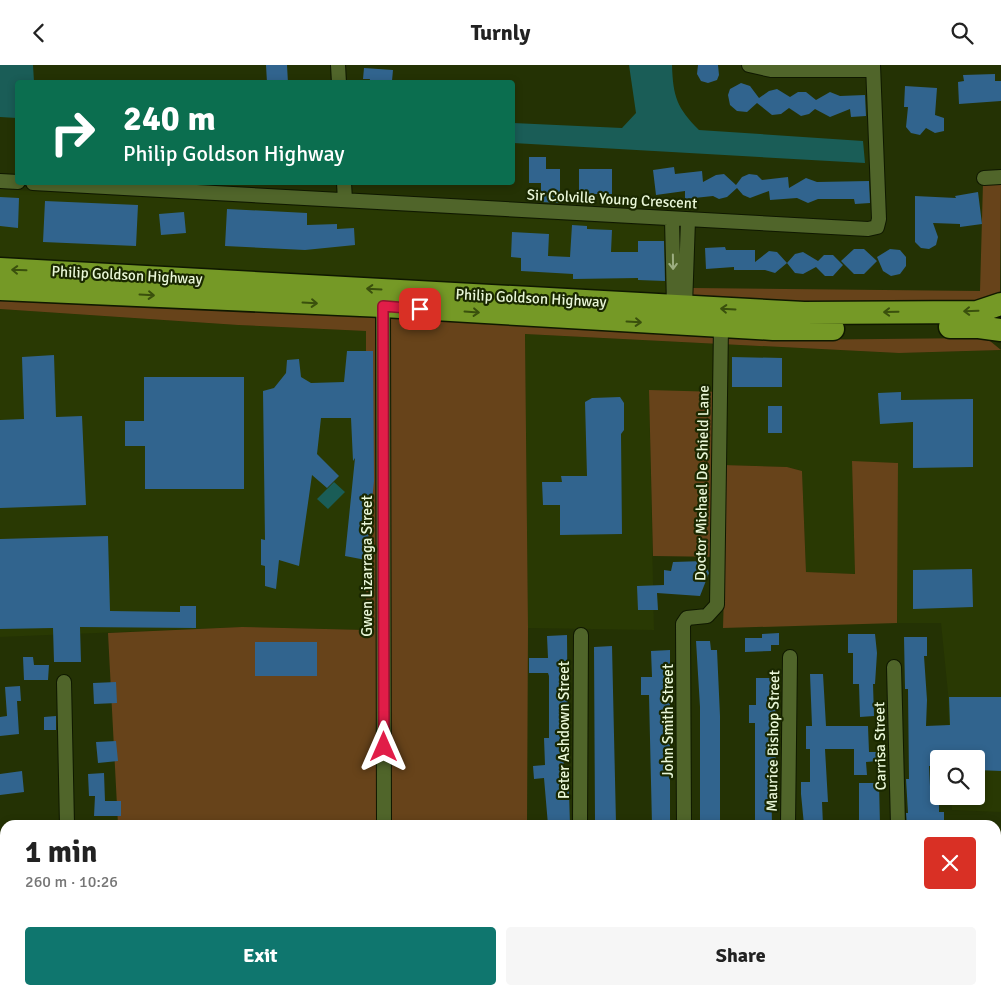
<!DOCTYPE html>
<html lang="en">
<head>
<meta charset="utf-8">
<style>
	:root { --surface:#fff; --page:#f6f6f6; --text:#222; --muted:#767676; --accent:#0f766e }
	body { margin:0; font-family:Signika,sans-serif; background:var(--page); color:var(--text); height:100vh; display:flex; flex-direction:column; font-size:19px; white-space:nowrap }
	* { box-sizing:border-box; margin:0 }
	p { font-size:16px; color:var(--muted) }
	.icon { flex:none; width:28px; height:28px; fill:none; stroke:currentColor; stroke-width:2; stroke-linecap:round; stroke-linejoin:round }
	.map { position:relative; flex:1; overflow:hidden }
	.sheet { position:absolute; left:0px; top:755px; width:1001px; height:175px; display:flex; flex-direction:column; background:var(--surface); border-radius:15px 15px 0 0; box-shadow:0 2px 8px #0003 }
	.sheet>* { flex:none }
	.hud { position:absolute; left:15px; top:15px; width:500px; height:105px; border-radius:5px; box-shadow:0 2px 8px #0003; background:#0b6e4f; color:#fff; overflow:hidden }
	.fabs { position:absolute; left:930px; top:685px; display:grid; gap:10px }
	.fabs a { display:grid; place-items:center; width:55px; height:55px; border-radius:5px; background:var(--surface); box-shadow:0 2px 8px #0003; font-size:25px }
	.pin { position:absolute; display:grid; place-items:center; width:42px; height:42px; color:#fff; margin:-21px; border-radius:10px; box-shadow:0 2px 8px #0006 }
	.me { position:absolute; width:55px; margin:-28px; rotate:0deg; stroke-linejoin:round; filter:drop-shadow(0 0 4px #0008) }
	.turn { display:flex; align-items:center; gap:18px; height:105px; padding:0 25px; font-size:22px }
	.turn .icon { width:65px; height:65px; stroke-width:2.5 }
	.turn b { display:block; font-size:35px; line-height:42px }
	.round { display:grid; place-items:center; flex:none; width:52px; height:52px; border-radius:5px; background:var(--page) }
	.headline { display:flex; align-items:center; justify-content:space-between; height:85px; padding:0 25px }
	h1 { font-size:30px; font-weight:700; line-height:38px }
	.action { display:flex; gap:10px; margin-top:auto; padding:10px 25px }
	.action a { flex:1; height:58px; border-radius:5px; background:var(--accent); color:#fff; font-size:20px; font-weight:700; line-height:58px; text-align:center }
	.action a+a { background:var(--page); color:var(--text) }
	header { display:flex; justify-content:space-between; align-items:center; height:65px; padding:0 25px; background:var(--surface); font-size:22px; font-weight:700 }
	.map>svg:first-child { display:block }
	.built { fill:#293903 }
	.green { fill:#67431a }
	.water { fill:#1a5d57 }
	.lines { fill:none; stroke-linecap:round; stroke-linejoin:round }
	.canal { stroke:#1a5d57; stroke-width:12 }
	.building { fill:#31648e }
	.minor-casing { stroke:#0f1800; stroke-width:16 }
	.tertiary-casing { stroke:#0f1800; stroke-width:20 }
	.trunk-casing { stroke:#0f1800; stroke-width:25 }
	.minor { stroke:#50652a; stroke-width:14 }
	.tertiary { stroke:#50652a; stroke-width:18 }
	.trunk { stroke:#759926; stroke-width:22 }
	.oneway { stroke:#9dae81 }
	.oneway2 { stroke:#3a500d }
	.route-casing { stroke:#92132f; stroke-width:12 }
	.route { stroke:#e11d48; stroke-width:9 }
	.labels { text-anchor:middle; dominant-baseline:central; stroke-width:4.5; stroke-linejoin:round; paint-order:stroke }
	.street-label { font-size:15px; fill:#eaf7d8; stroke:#1a2800 }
</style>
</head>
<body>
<header><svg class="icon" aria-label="back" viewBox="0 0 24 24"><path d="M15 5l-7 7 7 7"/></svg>Turnly<svg class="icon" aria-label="search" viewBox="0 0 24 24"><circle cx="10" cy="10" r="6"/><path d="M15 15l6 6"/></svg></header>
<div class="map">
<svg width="1001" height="930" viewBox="0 0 1001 930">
	<rect width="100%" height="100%" fill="#243204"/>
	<path class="built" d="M 0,124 L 693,163 L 691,238 L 0,200 Z
		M 0,244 L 238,260 L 366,266 L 366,565 L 242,562 L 0,572 Z
		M 525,269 L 899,288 L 1001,285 L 1001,747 L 952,745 L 951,731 L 976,731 L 976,694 L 950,694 L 948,628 L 941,558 L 897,558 L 898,398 L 852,397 L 855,509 L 806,507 L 802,406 L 787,402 L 723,400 L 649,325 L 654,565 L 528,563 Z"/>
	<path class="green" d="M 1001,117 L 1000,228 L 974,238 L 691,238 L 692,223 L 980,226 L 983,118 Z
		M 0,229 L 782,275 L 979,273 L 990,276 L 1001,285 L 899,288 L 525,269 L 528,563 L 527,760 L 118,760 L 108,568 L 242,562 L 366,565 L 366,266 L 238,260 L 0,244 Z
		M 649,325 L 721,327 L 723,400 L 787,402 L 802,406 L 806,507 L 855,509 L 852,396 L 898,398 L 897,558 L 723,563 L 725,492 L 653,491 Z
		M 1001,897 L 1001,930 L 969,930 L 969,925 L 996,925 L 996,898 Z"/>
	<path class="water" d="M 0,0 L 33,0 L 34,17 L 18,18 L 17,53 L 0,52 Z
		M 629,0 L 672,0 C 673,32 677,43 699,65 L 863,76 L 865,98 L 513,78 L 513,58 L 622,63 L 636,48 Z
		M 334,417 L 345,427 L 328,444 L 317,434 Z
		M 43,925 L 369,925 L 369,930 L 43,930 Z
		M 404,925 L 742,925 L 628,928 L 627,930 L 405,930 Z
		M 800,925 L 922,925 L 800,928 Z
		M 935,925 L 969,925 L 969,930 L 935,930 Z"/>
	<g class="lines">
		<path class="canal" d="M 353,928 L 381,927"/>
	</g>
	<path class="building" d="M 266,0 L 287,0 L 288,18 L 267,18 Z
		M 698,0 L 718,0 L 719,10 L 717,15 L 708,18 L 701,16 L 697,9 Z
		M 364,3 L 393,5 L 392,16 L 369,18 L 370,14 L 363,14 Z
		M 995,9 L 995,16 L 1001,16 L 1001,36 L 959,39 L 958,17 L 964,16 L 963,10 Z
		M 741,18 L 750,21 L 759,33 L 769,26 L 777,24 L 790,32 L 798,27 L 806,27 L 816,35 L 830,27 L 840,31 L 865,30 L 866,51 L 851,52 L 850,44 L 830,52 L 815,44 L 809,49 L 801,51 L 789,43 L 781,49 L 772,50 L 757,38 L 747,47 L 737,46 L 730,40 L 728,30 L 730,24 Z
		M 905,21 L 937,23 L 935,50 L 944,53 L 944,66 L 935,68 L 926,63 L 920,70 L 911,68 L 906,62 L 908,42 L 904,42 Z
		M 529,92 L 546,92 L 546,104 L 560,104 L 560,138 L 541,137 L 541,118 L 529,118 Z
		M 674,102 L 675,109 L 702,106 L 703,117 L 716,110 L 724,109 L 736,120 L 742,112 L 749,109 L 757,110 L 762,115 L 788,112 L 789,123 L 806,113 L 817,117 L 869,116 L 870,138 L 855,139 L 854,134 L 818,134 L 808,138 L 797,133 L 770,135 L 769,126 L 750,133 L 743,130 L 737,123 L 727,132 L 719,134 L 713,131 L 685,134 L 685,126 L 656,130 L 653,105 Z
		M 579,104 L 612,104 L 612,129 L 579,129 Z
		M 978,127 L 982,159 L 960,162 L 960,159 L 933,158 L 938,172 L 936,180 L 929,184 L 921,183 L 915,177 L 915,131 L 956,133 L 955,131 Z
		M 0,132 L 19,133 L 18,163 L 0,161 Z
		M 45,136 L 138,140 L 136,181 L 43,177 Z
		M 227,144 L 307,148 L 307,160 L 337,159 L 337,164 L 354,163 L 355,180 L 305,185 L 225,181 Z
		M 184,147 L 186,168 L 161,170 L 159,149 Z
		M 572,160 L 587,161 L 587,164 L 612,165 L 611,187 L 638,187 L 638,176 L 664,176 L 665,216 L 638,215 L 638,213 L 573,214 L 573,209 L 521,206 L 521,193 L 511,192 L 512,167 L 549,169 L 548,191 L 570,192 Z
		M 725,182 L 726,185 L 755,185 L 755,197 L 769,186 L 777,187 L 787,198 L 775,208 L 765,205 L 734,205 L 734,202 L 706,204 L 705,183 Z
		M 854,184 L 864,184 L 877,196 L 864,209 L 854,209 L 841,196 Z
		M 890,184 L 900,185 L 906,192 L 906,201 L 900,209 L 891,211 L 883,206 L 877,192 Z
		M 803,187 L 818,196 L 824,190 L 833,190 L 843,200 L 833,211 L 825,211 L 816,202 L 803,209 L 795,208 L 787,198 L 795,189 Z
		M 347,286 L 373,286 L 374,416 L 366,495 L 345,491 L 355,393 L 353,396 L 351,353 L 321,353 L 317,389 L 339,411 L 327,423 L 312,410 L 299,501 L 279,495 L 276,524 L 265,521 L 265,501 L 261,500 L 261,474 L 265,475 L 263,326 L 274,323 L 286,308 L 287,295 L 299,294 L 301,312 L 311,318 L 344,317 Z
		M 54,290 L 56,352 L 82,351 L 86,440 L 0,443 L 0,355 L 24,354 L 22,292 Z
		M 732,292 L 782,293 L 782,322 L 732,322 Z
		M 144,312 L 244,312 L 244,424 L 145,424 L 145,381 L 125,381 L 125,356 L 144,356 Z
		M 901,327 L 901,335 L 973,334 L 973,402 L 913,403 L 913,357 L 880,359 L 878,328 Z
		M 620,332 L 624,338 L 624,365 L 621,369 L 622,469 L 560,470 L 560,440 L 543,440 L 542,417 L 562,417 L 561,411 L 587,411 L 585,337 L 592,333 Z
		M 768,341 L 782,341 L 782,368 L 768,368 Z
		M 108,471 L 110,546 L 180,547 L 180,541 L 196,541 L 196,563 L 80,562 L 81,597 L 54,597 L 53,563 L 0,564 L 0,474 Z
		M 704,496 L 709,508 L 700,531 L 657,528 L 658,545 L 638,545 L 637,521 L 664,520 L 664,505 L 671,506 L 673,497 Z
		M 972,504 L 973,542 L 913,544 L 913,505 Z
		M 779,568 L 779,580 L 771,580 L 771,586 L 745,587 L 745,573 L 762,573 L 762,569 Z
		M 848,569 L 875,569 L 877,588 L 875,619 L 873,619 L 874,651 L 860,652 L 859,619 L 853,619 L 853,588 L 848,588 Z
		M 567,570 L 568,683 L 563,683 L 565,727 L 569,726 L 570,760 L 548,760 L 544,713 L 534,714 L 533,701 L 545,700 L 544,673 L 549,673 L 549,611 L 548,608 L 529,608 L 529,593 L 548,593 L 547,571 Z
		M 904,572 L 927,572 L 927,591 L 924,591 L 927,635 L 926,661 L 950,660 L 949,632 L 1001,632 L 1001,706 L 976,705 L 976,694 L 939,694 L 939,701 L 929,701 L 930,721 L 939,721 L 939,747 L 944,747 L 944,760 L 907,760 L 906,748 L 908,748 L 906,714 L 909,714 L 908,624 L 905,624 Z
		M 696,576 L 710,576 L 711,585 L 717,585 L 720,651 L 720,760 L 700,760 L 700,642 Z
		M 255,577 L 317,577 L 317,611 L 255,611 Z
		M 612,581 L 616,758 L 595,757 L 594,582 Z
		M 670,585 L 670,760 L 652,760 L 649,630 L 641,630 L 641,612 L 652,612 L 651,586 Z
		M 23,592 L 33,592 L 34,600 L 49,600 L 48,615 L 24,615 Z
		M 810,609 L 823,609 L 826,661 L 868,661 L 869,687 L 878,687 L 878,696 L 866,697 L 867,710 L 854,710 L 854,684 L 825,684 L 828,737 L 822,737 L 823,760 L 804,760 L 801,729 L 801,717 L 810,717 L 810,684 L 806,684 L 806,661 L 812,661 Z
		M 756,613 L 775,613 L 776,682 L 775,709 L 771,709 L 772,760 L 755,760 L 755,658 L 749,658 L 749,640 L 756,640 Z
		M 116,617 L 117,638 L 94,639 L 93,618 Z
		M 20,621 L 21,636 L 17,636 L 19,669 L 0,671 L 0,652 L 7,651 L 5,622 Z
		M 56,651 L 56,665 L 44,665 L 44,652 Z
		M 116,676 L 118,696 L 98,698 L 96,677 Z
		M 22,706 L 24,727 L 0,730 L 0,709 Z
		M 104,708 L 105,736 L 121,736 L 121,751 L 94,751 L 95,731 L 89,731 L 88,709 Z
		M 859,718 L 879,718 L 880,760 L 859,760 Z"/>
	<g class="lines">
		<defs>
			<path id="minor" d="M 338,0 L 339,18
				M 749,0 L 771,5 L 873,5
				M 984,113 L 1001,112
				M 0,116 L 18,117
				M 33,118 L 868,164 L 877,162 L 879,154 L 873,0
				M 344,118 L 345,135
				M 672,154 L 674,241
				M 383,241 L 384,760
				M 685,241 L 688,155
				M 894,602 L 898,760
				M 64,617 L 67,760
				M 580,760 L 581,570
				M 684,760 L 683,559 L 687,553 L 707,551 L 717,540 L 721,261
				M 788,760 L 790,592
				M 21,925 L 21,930
				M 387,925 L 388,930
				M 783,925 L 783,930"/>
			<path id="tertiary" d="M 996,835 L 1001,835
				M 0,856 L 5,856"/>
			<path id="trunk" d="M 0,204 L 804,248 L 977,247 L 1001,239
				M 0,224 L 383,241 L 773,264 L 833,264
				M 950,262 L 979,262 L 1001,265"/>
		</defs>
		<use href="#minor" class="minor-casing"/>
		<use href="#tertiary" class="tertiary-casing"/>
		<use href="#trunk" class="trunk-casing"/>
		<use href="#minor" class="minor"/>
		<use href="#tertiary" class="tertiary"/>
		<use href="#trunk" class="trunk"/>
	</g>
	<defs><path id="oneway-shaft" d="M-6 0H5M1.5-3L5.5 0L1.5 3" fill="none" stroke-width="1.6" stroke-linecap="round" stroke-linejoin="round" transform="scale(1.25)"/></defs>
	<use class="oneway" href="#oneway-shaft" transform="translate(673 197) rotate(89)"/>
	<g class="oneway2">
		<use href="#oneway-shaft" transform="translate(19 205) rotate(-178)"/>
		<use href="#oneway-shaft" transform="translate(374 224) rotate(-177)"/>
		<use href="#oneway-shaft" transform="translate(147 230) rotate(3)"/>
		<use href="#oneway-shaft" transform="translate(310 238) rotate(3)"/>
		<use href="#oneway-shaft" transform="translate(728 244) rotate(-177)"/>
		<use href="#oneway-shaft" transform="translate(971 246) rotate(178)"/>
		<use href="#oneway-shaft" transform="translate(472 247) rotate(4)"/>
		<use href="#oneway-shaft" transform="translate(891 247) rotate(179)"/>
		<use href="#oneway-shaft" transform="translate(634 257) rotate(3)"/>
	</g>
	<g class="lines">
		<defs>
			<path id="route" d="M 384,682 L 383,241 L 420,244"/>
		</defs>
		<use href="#route" class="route-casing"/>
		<use href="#route" class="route"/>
	</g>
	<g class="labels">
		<g class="street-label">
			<text transform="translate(612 134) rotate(3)">Sir Colville Young Crescent</text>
			<text transform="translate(127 210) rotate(3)">Philip Goldson Highway</text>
			<text transform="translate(531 233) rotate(3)">Philip Goldson Highway</text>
			<text transform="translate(702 418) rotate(-89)">Doctor Michael De Shield Lane</text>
			<text transform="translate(367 501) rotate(-90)">Gwen Lizarraga Street</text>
			<text transform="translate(668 656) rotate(-90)">John Smith Street</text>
			<text transform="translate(564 665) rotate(-90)">Peter Ashdown Street</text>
			<text transform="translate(773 676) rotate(-89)">Maurice Bishop Street</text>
			<text transform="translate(880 681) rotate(-91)">Carrisa Street</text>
		</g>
	</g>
</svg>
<div class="fabs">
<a><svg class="icon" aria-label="search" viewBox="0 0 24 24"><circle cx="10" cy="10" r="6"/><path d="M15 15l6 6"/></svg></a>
</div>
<div class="pin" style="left:420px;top:244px;background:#d93025"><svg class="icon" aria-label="arrive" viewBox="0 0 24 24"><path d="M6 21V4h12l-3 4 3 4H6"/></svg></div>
<svg class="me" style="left:384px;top:682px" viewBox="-20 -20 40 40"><path d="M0-17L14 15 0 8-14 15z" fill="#e11d48" stroke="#fff" stroke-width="4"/></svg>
<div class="hud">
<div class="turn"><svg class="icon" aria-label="right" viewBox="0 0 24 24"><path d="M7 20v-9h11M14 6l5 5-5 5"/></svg><div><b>240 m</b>Philip Goldson Highway</div></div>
</div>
<section class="sheet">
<div class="headline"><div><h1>1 min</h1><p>260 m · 10:26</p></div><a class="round" style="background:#d93025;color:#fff"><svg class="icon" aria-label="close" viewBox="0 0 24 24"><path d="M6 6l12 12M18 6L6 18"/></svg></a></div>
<div class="action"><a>Exit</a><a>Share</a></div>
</section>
</div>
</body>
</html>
